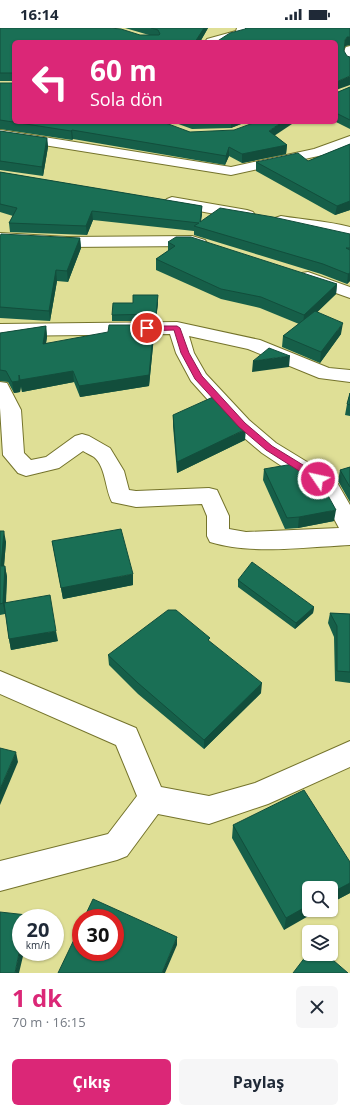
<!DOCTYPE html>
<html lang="tr">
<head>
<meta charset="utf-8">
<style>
	:root { --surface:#fff; --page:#f6f6f7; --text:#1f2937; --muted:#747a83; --accent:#db2777 }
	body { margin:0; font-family:"Open Sans",sans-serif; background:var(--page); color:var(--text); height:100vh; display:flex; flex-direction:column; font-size:15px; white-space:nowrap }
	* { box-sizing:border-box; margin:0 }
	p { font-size:13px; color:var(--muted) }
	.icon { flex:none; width:22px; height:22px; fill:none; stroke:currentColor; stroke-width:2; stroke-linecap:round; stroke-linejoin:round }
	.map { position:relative; height:945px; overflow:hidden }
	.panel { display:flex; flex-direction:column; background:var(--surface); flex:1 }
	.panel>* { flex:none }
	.hud { position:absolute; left:12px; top:12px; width:326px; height:84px; border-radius:6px; box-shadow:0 1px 3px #0004; background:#db2777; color:#fff; overflow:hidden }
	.controls { position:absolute; left:302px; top:853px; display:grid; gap:8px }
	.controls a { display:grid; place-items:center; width:36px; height:36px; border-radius:6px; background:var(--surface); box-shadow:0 1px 3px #0004; font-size:20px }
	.speed { position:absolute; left:12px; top:881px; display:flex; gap:8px; font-size:20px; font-weight:700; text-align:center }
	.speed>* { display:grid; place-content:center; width:52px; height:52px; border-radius:50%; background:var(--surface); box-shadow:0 1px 3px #0004; line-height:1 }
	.speed small { font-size:10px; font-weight:400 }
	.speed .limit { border:6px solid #d22; background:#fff; color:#111 }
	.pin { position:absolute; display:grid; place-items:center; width:34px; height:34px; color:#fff; margin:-17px; border:2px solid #fff; border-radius:50%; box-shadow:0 1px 4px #0007 }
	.me { position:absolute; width:44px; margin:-22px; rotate:304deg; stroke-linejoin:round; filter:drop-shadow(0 0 3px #0008) }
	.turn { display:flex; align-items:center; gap:14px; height:84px; padding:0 12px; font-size:18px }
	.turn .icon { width:52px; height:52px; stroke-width:2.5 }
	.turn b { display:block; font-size:28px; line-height:34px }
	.round { display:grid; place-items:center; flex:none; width:42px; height:42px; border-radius:6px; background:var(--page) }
	.summary { display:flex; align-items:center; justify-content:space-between; height:68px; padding:0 12px }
	h1 { font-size:24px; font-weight:700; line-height:30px; color:var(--accent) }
	.button { display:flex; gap:8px; margin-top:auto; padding:8px 12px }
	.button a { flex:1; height:46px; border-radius:6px; background:var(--accent); color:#fff; font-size:16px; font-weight:700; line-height:46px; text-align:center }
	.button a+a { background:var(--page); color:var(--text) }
	.status { display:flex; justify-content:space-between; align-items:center; height:28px; padding:0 20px; background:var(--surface); direction:ltr }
	.status svg { height:11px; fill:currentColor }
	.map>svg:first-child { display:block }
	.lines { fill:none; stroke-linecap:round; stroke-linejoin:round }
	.minor-casing { stroke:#74732b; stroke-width:2 }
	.tertiary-casing { stroke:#74732b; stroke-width:2 }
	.minor { fill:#fff; fill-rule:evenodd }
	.tertiary { fill:#fff; fill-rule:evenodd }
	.wall { fill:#165f49 }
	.shaded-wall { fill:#124e3c }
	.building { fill:#1a6f55; stroke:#124e3c }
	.route { fill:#db2777; stroke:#8e194d }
</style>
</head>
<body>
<div class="status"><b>16:14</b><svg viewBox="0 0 49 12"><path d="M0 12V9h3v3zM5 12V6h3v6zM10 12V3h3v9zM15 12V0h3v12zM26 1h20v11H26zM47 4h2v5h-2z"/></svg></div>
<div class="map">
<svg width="350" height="945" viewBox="0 0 350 945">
	<rect width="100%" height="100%" fill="#dfdf96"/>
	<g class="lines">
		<defs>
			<path id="minor" d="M 350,18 L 350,36 L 346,35 C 343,31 343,23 346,19 Z
				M 0,102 L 231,139 L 314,121 L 350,108 L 350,117 L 323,127 L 231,147 L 0,110 Z
				M 172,169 L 247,182 L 253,184 L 255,187 L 253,190 L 247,192 L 167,177 L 164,174 L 167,171 Z
				M 281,188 C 305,192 327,193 350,199 L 350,209 L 327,203 L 305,202 L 275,196 L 273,193 L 275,190 Z
				M 0,205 L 67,209 L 192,208 L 205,212 L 207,215 L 205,218 L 199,220 L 191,218 L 67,219 L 0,215 Z
				M 308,244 L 350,259 L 350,270 L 302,253 L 299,249 L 302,245 Z
				M 177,294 L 260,312 L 329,340 L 350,342 L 350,354 L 319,350 L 248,321 L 189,308 L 194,325 L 206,346 L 249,392 L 276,415 L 335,451 L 350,477 L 350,517 C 306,519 252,527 210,514 L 207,508 L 207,488 L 202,476 L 136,479 L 112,474 C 105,461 106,439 94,429 C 91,427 86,425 83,423 L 59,440 L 26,448 L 18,445 L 3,427 L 0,380 L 0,354 L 7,355 L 21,382 L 24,425 L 31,432 L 46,429 L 75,408 L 82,406 L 89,408 L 110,420 L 124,443 L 129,462 L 136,463 L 209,460 L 217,462 L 229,488 L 229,501 L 246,504 L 339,500 L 319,463 L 262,425 L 235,402 L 191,353 L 176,325 L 170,306 L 0,308 L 0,296 Z
				M 0,643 L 136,700 L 161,759 L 209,768 L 255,755 L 350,713 L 350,739 L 268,776 L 209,796 L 158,786 L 127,828 L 117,832 L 0,863 L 0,833 L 108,806 L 137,768 L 116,717 L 0,666 Z"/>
			<path id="tertiary" d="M 237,0 L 249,0 L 244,8 L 223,14 L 205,14 L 207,11 L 236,3 Z"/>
		</defs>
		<use href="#minor" class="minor-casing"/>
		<use href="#tertiary" class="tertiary-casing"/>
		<use href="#minor" class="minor"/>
		<use href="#tertiary" class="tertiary"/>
	</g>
	<path class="wall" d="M 0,0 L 140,7 L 149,7 L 125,0 L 208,0 L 200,14 L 14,14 L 14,53 L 0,53 Z
		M 0,55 L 190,104 L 275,108 L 287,117 L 286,126 L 242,135 L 229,128 L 225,137 L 73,111 L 72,112 L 0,101 Z
		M 350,59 L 350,101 L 336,94 L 336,63 L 338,64 Z
		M 173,94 L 246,94 L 231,100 L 192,101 Z
		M 0,103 L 47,110 L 48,119 L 43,148 L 0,142 Z
		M 350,116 L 350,182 L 335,187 L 256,143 L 256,134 L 308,133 Z
		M 0,144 L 202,178 L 201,193 L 350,206 L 350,253 L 347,256 L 321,246 L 194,207 L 194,203 L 93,192 L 87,207 L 10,204 L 9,195 L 13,188 L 0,184 Z
		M 0,208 L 80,210 L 81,220 L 68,254 L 57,253 L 50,293 L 0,290 Z
		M 168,214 L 337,256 L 336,266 L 317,284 L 341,306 L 320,335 L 282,319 L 283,308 L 299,296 L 260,280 L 221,271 L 156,242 L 156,231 L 168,223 Z
		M 158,274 L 156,293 L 112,293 L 112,287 L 133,275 Z
		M 46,298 L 47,309 L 46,315 L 154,308 L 149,358 L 80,369 L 74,354 L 22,364 L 21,358 L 20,364 L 14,365 L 8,354 L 0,353 L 0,305 Z
		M 350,365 L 350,388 L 345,387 L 347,376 Z
		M 173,387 L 245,412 L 177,445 L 173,398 Z
		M 350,439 L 350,474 L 338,453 L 340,442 Z
		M 264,441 L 305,452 L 334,493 L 298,500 L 285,501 L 263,452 Z
		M 0,503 L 6,514 L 4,538 L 5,538 L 7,549 L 6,575 L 58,613 L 11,622 L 9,611 L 5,583 L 5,586 L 0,587 Z
		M 52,513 L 133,557 L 63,571 Z
		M 238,552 L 314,579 L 313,585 L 295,601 L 238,559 Z
		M 330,585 L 350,586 L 350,655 L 335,653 L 334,609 L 328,595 Z
		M 210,614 L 261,665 L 204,721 L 138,666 L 109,637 L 108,627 Z
		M 233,797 L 350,834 L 350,865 L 331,875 L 331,860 L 284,902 L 232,810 Z"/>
	<path class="shaded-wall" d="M 204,0 L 208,0 L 200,14 L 195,14 Z
		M 347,9 L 350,9 L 350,17 L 346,18 L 344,20 L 345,12 Z
		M 350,48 L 350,57 L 336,62 L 336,54 Z
		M 231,94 L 246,94 L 231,100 Z
		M 282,94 L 295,94 L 268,112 L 269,103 Z
		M 72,102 L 73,111 L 72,112 L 71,103 Z
		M 47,110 L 48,119 L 43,148 L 42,139 Z
		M 287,117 L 286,126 L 242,135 L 242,126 Z
		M 229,119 L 229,128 L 225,137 L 226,128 Z
		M 350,173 L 350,182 L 335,187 L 337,178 Z
		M 202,178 L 202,187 L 200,199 L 200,194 Z
		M 92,183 L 93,192 L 87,207 L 86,198 Z
		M 80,210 L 81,220 L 68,254 L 67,243 Z
		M 56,242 L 57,253 L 50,293 L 49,283 Z
		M 350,245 L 350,253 L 347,256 L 348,246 Z
		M 337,256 L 336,266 L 303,298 L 304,287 Z
		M 158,267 L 158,274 L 156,293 L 156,286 Z
		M 343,295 L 341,306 L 320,335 L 321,324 Z
		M 154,297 L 154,308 L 149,358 L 80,369 L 79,358 Z
		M 46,298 L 47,309 L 44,327 L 43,316 Z
		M 290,328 L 289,339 L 252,344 L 253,333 Z
		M 73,343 L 74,354 L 22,364 L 20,352 Z
		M 19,347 L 21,358 L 20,364 L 14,365 L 12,354 Z
		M 246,401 L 245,412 L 177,445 L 177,434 Z
		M 336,482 L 334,493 L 298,500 L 299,489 Z
		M 4,503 L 6,514 L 3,549 L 1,538 Z
		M 5,538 L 7,549 L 5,586 L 3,575 Z
		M 133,546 L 133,557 L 63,571 L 61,560 Z
		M 314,579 L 313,585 L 295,601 L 296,595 Z
		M 56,603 L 58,613 L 11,622 L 9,611 Z
		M 262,655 L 261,665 L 204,721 L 204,712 Z
		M 16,724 L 18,734 L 0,777 L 0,761 Z
		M 350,855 L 350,865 L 331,875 L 331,865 Z
		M 309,877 L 309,882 L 319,882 L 284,902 L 286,890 Z
		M 177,909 L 177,917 L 165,945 L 162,945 Z
		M 21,915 L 21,924 L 24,924 L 19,945 L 15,945 Z"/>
	<path class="building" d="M 0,0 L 110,0 L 121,1 L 140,7 L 159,7 L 160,6 L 158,2 L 151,0 L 204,0 L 195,14 L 14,14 L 14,45 L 0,45 Z
		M 246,0 L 350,0 L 350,9 L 347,9 L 345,12 L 344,23 L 347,28 L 350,29 L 350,48 L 336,54 L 336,14 L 216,14 L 230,5 L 245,1 Z
		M 0,55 L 14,55 L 14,94 L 163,94 L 190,104 L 234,102 L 256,94 L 282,94 L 269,103 L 287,117 L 242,126 L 229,119 L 226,128 L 72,102 L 71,103 L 0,92 Z
		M 350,59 L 350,92 L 336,85 L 336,63 L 338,64 Z
		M 0,103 L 47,110 L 42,139 L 0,133 Z
		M 350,116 L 350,173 L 337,178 L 256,134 L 298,125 L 308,133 Z
		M 0,144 L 202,178 L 200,194 L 220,180 L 273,189 L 350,206 L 350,220 L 346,220 L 350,222 L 350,245 L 348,246 L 323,236 L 194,198 L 199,195 L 92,183 L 86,198 L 9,195 L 17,180 L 0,176 Z
		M 1,206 L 80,210 L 67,243 L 56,242 L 49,283 L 0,279 L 0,208 Z
		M 176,209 L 191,209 L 337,256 L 304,287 L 261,269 L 221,261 L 156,231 L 175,218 L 168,214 Z
		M 133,267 L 158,267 L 156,286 L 112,287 L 113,275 L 133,275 Z
		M 315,283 L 343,295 L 321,324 L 283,308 Z
		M 109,297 L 154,297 L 149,347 L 79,358 L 73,343 L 20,352 L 19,347 L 19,353 L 12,354 L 6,343 L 0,342 L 0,305 L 46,298 L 43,316 L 108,304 Z
		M 269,320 L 290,328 L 253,333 Z
		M 350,365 L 350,377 L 347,376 Z
		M 213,369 L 246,401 L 177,434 L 173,387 Z
		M 293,436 L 299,440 L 305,452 L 314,449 L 320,453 L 336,482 L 299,489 L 287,490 L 264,441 Z
		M 350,439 L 350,459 L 340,442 Z
		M 121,501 L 133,546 L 61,560 L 52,513 Z
		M 0,503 L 4,503 L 1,538 L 5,538 L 3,575 L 0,576 Z
		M 252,534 L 314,579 L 296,595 L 238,552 Z
		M 50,567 L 56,603 L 9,611 L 4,575 Z
		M 168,582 L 176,582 L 210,610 L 208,612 L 262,655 L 204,712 L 138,655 L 108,627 Z
		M 330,585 L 350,586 L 350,644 L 337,643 L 337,598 Z
		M 0,720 L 16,724 L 0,761 Z
		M 304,762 L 350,834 L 350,855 L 331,865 L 331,860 L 309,860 L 309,877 L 286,890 L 233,797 Z
		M 93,871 L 177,909 L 162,945 L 58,945 L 81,897 L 81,924 L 115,924 L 115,890 L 84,890 Z
		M 0,884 L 27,887 L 26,890 L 21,890 L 21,915 L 15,945 L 0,945 Z
		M 309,924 L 309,926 L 326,926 L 348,945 L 293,945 Z"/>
	<path class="route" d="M 177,298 L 180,300 L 189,325 L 202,348 L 245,395 L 272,418 L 321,448 L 322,451 L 321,453 L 315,453 L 266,422 L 239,399 L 195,351 L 181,325 L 174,302 L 147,303 L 143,300 L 147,298 Z"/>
</svg>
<div class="controls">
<a><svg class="icon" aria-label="search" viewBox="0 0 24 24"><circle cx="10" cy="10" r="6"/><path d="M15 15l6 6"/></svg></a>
<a><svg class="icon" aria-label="layers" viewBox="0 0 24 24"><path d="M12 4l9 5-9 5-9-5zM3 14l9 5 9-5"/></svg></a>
</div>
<div class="speed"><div>20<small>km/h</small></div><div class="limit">30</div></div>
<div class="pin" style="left:147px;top:300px;background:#d93025"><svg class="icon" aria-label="arrive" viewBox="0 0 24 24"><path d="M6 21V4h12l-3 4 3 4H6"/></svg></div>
<svg class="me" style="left:318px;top:451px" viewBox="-20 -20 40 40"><circle r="17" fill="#db2777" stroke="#fff" stroke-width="3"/><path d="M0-11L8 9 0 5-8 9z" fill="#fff"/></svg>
<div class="hud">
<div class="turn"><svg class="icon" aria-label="left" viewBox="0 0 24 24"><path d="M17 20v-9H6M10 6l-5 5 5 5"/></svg><div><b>60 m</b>Sola dön</div></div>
</div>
</div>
<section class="panel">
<div class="summary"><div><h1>1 dk</h1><p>70 m · 16:15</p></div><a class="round"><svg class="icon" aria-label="close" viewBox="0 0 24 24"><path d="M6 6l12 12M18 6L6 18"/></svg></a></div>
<div class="button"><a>Çıkış</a><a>Paylaş</a></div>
</section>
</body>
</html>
